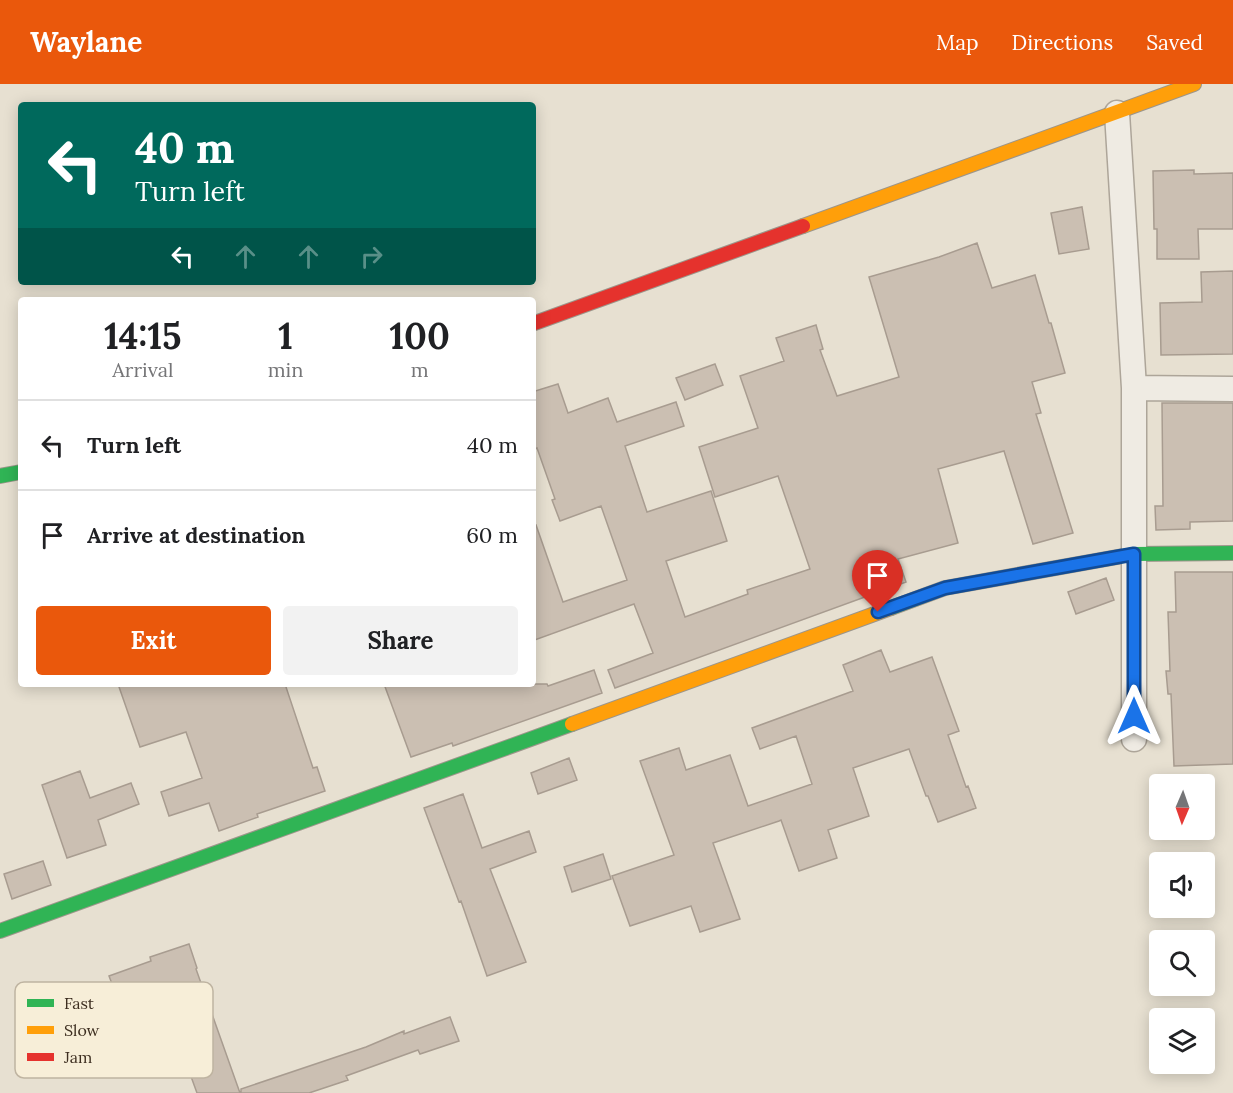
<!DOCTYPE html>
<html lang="en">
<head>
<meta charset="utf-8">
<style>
	:root { --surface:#fff; --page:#f2f2f2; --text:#202124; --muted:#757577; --line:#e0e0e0; --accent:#ea580c }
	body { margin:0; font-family:Lora,serif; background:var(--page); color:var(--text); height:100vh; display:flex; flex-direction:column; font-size:22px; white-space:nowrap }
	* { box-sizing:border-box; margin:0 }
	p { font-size:20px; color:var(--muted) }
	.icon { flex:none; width:33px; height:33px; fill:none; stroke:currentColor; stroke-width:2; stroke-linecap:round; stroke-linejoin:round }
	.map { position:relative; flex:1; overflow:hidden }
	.drawer { position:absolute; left:18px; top:213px; width:518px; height:390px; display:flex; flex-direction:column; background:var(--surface); border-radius:6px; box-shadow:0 3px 15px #0003 }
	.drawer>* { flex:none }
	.hud { position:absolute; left:18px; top:18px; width:518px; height:183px; border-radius:6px; box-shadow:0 3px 15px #0003; background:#00695c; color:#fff; overflow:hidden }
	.needle { width:39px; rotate:182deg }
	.tools { position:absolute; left:1149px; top:690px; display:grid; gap:12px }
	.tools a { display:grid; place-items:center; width:66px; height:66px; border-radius:6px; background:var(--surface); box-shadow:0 3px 15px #0003; font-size:30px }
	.pin { position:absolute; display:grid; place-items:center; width:51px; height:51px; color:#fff; margin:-62px -26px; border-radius:50% 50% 50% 0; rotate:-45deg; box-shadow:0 0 6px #0007 }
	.pin .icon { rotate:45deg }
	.me { position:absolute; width:66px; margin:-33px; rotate:0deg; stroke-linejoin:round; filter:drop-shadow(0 0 4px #0008) }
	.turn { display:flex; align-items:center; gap:21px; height:126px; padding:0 18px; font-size:27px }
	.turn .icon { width:78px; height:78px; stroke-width:2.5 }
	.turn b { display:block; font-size:42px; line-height:51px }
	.lanes { display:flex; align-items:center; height:57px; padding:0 18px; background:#0003; justify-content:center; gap:30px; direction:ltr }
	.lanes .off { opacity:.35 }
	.eta { display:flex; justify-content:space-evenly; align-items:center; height:102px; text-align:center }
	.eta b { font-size:36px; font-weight:800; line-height:42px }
	.action { display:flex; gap:12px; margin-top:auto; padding:12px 18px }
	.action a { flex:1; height:69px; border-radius:6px; background:var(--accent); color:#fff; font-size:24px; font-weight:800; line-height:69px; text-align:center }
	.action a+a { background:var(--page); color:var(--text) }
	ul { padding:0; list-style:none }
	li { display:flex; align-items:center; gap:18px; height:90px; padding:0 18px; border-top:2px solid var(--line) }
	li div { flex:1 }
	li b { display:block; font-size:22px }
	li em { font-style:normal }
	header { display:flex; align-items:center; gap:36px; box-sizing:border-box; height:84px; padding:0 30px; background:var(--accent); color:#fff }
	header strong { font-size:28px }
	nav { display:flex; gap:33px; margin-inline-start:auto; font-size:21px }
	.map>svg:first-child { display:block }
	.building { fill:#cbbfb2; stroke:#a89c90; stroke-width:1.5 }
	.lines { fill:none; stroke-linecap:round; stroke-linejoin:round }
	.street-casing { stroke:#ada599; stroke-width:27 }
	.fast-casing { stroke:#9c958a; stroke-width:16 }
	.slow-casing { stroke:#9c958a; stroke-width:16 }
	.jam-casing { stroke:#9c958a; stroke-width:16 }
	.street { stroke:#efebe3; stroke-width:24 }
	.fast { stroke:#30b455; stroke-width:14 }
	.slow { stroke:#ff9f0a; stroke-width:14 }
	.jam { stroke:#e5322d; stroke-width:14 }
	.route-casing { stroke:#114b97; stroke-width:15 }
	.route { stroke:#1a73e8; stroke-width:10 }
	.key { fill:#f7eed8; stroke:#bfb4a1; stroke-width:1.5 }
	.key-label { font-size:16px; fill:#3d2e20 }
</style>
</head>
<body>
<header>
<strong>Waylane</strong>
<nav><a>Map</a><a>Directions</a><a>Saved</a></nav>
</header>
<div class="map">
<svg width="1233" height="1009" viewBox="0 0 1233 1009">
	<rect width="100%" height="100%" fill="#e7e0d1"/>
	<path class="building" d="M 1194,86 L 1194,90 L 1233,89 L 1233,145 L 1198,145 L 1199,175 L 1157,175 L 1157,145 L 1154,145 L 1153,87 Z
		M 1082,123 L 1089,165 L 1059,170 L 1051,129 Z
		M 977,159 L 992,204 L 1035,191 L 1049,239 L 1051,239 L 1065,289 L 1032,298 L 1041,329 L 1036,330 L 1073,449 L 1033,460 L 1004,367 L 938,385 L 958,459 L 898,475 L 906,498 L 615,604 L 608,586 L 653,569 L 634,520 L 532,557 L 532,442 L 536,441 L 563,518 L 627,496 L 601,422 L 560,437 L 552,416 L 555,415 L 537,364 L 532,366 L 532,308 L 558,300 L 568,329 L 608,314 L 617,338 L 676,318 L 684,342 L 625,362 L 647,428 L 711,407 L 727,457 L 666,477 L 685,533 L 748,510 L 747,506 L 810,485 L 778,392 L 715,413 L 699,363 L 758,344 L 740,292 L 784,277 L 776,254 L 816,241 L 823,265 L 820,266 L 837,312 L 899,293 L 869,193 L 939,173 Z
		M 1233,187 L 1233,270 L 1161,271 L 1160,219 L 1202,218 L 1201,188 Z
		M 715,280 L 723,301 L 685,316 L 676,294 Z
		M 1162,319 L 1233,319 L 1233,437 L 1190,438 L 1190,445 L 1156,446 L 1155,422 L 1163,422 Z
		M 1175,488 L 1233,488 L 1233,680 L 1174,682 L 1171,610 L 1168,610 L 1166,587 L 1170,587 L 1168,528 L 1176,528 Z
		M 1106,494 L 1114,516 L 1076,530 L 1068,508 Z
		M 881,566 L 890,588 L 932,573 L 959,647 L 948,651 L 966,703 L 968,702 L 976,724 L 938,738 L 928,712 L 926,712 L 909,665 L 853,684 L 869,732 L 828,746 L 837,774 L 799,787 L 781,736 L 779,737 L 713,759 L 740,835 L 700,848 L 691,822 L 630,842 L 612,792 L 674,771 L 640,677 L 679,664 L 686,686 L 730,671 L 748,722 L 812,700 L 796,652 L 760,665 L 752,644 L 853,607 L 843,581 Z
		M 594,586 L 602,609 L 453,662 L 452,659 L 411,673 L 384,600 L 547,600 L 548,602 Z
		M 118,600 L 285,600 L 313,684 L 317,683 L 325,707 L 257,730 L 258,733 L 219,747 L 209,719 L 169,732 L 161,708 L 202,694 L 186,648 L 140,663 Z
		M 569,674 L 577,696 L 538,710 L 531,689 Z
		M 80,687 L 90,714 L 131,699 L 139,720 L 98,736 L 106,761 L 67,774 L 42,701 Z
		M 463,710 L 482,764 L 529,747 L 536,768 L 490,785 L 526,878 L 487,892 L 461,817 L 459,818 L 424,724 Z
		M 603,770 L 611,795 L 572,808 L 564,783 Z
		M 43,777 L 51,801 L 12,815 L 4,790 Z
		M 189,860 L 197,884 L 196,885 L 240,1009 L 197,1009 L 157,899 L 117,913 L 109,892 L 151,877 L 150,873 Z
		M 450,933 L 459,957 L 420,970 L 418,966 L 346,992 L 348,996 L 309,1009 L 241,1009 L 241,1005 L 366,963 L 404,947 L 404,950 Z"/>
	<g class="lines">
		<defs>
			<path id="street" d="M 1117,29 L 1134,304 L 1134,655
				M 1134,304 L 1233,305"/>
			<path id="fast" d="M 0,392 L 21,388
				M 891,524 L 945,504 L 1134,470 L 1233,469
				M 0,847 L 572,640"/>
			<path id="slow" d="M 803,142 L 1194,0
				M 572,640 L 891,524"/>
			<path id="jam" d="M 532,240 L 803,142"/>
		</defs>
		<use href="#street" class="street-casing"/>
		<use href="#fast" class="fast-casing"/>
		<use href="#slow" class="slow-casing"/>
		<use href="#jam" class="jam-casing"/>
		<use href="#street" class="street"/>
		<use href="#fast" class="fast"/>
		<use href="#slow" class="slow"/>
		<use href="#jam" class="jam"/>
	</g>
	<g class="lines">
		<defs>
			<path id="route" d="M 878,528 L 945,504 L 1134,470 L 1134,632"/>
		</defs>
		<use href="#route" class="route-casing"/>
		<use href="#route" class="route"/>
	</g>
	<rect x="15" y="898" width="198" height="96" rx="9" class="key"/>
	<rect x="27" y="915" width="27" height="8" fill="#30b455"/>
	<rect x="27" y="942" width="27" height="8" fill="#ff9f0a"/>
	<rect x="27" y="969" width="27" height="8" fill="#e5322d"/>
	<g class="key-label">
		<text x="64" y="925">Fast</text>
		<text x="64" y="952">Slow</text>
		<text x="64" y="979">Jam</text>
	</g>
</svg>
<div class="tools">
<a><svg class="needle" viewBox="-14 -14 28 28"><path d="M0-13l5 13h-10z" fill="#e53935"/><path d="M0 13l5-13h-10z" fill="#757577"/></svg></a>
<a><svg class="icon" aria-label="sound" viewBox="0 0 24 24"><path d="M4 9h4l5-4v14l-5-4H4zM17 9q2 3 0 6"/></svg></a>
<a><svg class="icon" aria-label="search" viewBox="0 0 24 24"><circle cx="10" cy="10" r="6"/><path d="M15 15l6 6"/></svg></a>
<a><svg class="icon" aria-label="layers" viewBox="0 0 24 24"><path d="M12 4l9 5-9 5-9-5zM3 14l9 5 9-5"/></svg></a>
</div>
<div class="pin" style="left:878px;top:528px;background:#d93025"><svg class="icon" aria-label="arrive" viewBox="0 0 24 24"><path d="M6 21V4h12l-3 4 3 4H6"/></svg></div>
<svg class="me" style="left:1134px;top:632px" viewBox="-20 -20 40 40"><path d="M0-17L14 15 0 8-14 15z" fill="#1a73e8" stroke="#fff" stroke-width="4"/></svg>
<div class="hud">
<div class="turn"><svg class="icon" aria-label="left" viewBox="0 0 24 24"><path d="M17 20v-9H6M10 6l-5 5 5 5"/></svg><div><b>40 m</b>Turn left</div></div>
<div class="lanes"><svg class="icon" aria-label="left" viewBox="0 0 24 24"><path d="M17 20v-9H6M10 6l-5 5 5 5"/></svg><svg class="icon off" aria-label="ahead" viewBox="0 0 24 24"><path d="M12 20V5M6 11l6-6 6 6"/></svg><svg class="icon off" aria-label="ahead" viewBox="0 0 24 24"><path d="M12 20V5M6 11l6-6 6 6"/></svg><svg class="icon off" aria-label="right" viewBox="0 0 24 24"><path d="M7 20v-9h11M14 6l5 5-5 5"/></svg></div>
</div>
<section class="drawer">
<div class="eta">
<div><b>14:15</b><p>Arrival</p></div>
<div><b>1</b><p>min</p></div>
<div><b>100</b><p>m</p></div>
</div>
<ul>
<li><svg class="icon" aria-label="left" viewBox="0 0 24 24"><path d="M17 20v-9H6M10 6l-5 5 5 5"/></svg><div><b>Turn left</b></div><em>40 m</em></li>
<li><svg class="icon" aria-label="arrive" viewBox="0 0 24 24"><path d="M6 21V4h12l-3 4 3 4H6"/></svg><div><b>Arrive at destination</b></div><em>60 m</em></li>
</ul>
<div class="action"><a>Exit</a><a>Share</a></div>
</section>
</div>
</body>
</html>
